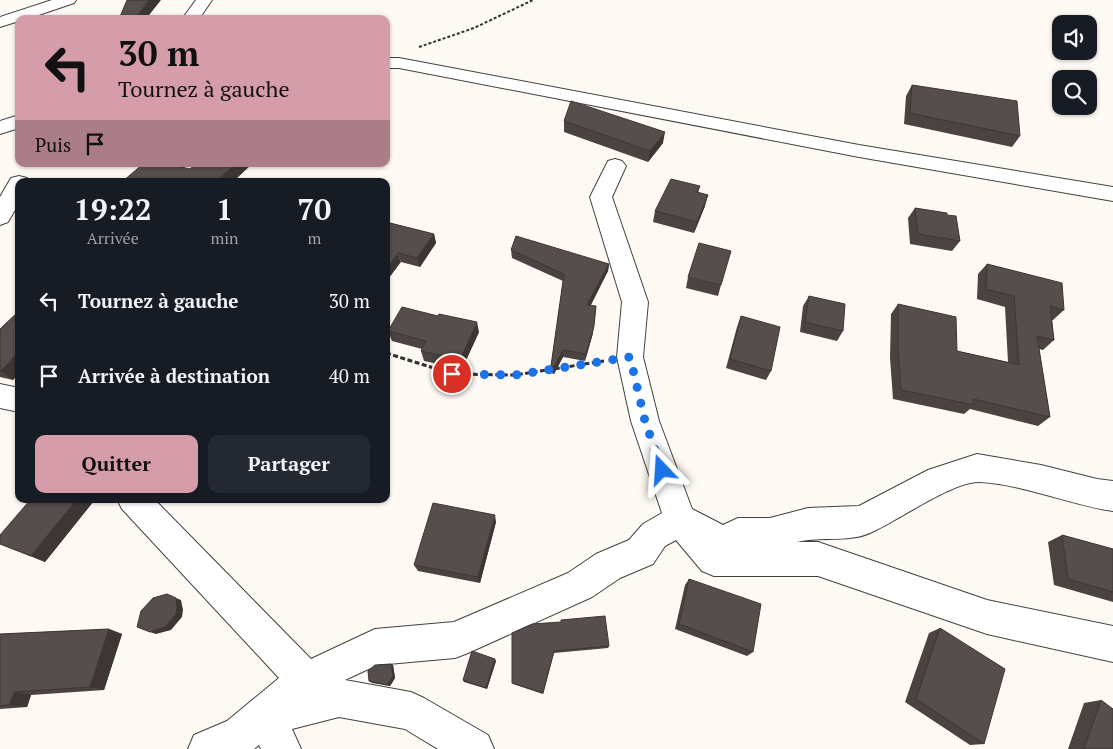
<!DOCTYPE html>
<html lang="fr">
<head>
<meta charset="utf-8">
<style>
	:root { --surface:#171b24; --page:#242831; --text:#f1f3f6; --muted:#9ea1a6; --accent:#d59daa }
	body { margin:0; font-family:"PT Serif",serif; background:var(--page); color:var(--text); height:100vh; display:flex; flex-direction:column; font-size:19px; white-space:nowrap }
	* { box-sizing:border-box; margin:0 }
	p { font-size:16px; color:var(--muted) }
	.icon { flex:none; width:28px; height:28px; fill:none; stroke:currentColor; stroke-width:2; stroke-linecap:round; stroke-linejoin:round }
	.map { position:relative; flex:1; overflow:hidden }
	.side { position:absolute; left:15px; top:178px; width:375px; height:325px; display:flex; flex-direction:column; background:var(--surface); border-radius:10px; box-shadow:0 1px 4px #0004 }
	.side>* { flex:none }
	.hud { position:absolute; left:15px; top:15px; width:375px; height:152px; border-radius:10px; box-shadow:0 1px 4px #0004; background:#d59daa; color:#111; overflow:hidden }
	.buttons { position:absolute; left:1052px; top:15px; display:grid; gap:10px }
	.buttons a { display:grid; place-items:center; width:45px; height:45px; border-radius:10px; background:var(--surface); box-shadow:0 1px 4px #0004; font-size:25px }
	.pin { position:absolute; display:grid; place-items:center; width:42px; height:42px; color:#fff; margin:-21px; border:2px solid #fff; border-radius:50%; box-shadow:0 1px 5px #0007 }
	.me { position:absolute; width:55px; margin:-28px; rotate:340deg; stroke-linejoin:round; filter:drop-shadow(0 0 4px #0008) }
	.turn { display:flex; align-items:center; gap:18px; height:105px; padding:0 20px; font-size:22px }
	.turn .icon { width:65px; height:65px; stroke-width:2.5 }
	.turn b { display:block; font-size:35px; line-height:42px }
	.then { display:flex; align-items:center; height:48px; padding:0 20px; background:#0003; gap:10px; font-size:19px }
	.eta { display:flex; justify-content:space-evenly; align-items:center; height:85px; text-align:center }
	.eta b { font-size:30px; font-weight:800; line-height:35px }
	.primary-button { display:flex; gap:10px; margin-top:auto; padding:10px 20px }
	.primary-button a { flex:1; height:58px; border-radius:10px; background:var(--accent); color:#111; font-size:20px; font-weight:800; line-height:58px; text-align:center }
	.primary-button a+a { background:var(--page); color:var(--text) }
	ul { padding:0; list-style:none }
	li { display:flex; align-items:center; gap:15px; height:75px; padding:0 20px }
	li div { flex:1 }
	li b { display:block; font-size:19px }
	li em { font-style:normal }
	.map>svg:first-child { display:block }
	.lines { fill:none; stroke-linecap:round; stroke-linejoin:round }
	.minor-casing { stroke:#424242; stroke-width:2 }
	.path-far1 { stroke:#313131; stroke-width:2; stroke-dasharray:3 2; stroke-linecap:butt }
	.path { stroke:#313131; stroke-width:3; stroke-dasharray:5 2.5; stroke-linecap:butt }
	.minor { fill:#fff; fill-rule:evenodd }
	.wall { fill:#4a4341 }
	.shaded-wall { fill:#3c3735 }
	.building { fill:#564e4c; stroke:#3c3735 }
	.route { stroke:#1a73e8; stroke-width:9; stroke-dasharray:0 16.2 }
</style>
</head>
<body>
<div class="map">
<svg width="1113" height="749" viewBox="0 0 1113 749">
	<rect width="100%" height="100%" fill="#fef9f2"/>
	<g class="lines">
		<defs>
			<path id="minor" d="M 52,0 L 76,0 L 74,3 L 27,19 L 19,19 L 19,21 L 0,27 L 0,17 Z
				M 196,0 L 212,0 L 199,19 L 182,19 Z
				M 386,58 L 399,58 L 859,145 L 1113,187 L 1113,201 L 859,157 L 399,68 L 386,68 Z
				M 19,115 L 19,128 L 0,134 L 0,121 Z
				M 615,159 L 622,161 L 626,166 L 612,197 L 648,302 L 643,357 L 659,421 L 692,509 L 723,525 L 738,518 L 770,518 L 808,508 L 859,506 L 928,470 L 977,454 L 1041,465 L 1097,479 L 1113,481 L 1113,511 C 1069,505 1024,484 979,482 C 954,481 897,521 872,532 C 850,543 822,536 797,542 L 818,542 L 987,600 L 1113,626 L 1113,662 L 987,634 L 818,576 L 714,576 L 702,571 L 676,540 L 665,546 L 653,564 L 620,578 L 592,597 L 468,653 L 455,658 L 377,665 L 345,680 L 411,692 L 424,698 L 488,735 L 494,749 L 438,749 L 405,729 L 339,717 L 292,729 L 301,749 L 261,749 L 259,745 L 254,749 L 188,749 L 194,735 L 227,721 L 279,678 L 122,509 L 117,499 L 154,499 L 311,659 L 375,629 L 454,622 L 568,573 L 596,554 L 629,540 L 643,524 L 662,513 L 631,421 L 617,357 L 622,302 L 590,197 L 608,161 Z
				M 19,176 L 27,178 L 29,181 L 19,181 L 19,203 L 8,222 L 0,225 L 0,197 L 11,178 Z
				M 0,384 L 19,388 L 19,412 L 0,408 Z"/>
		</defs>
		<use href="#minor" class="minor-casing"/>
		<path class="path-far1" d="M 419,47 L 474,28 L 533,0"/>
		<path class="path" d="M 386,353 L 453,374 L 515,375 L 604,361"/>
		<use href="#minor" class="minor"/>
	</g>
	<path class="wall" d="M 912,85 L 1020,136 L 1012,147 L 904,124 L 906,96 Z
		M 564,121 L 663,143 L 648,162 L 564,132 Z
		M 700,186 L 698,193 L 705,206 L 694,233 L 653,222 L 655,211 Z
		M 915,208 L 947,215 L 960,241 L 952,251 L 910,244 L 908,218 Z
		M 386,222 L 434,234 L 436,243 L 420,267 L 401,262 Z
		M 511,250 L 609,264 L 608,271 L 590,305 L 593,333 L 585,361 L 563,357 L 554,374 L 551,373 L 551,366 L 563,281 L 512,258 Z
		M 987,264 L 1064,310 L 1053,320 L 1052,320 L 1054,340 L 1043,350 L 1039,349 L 1050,417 L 1038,426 L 970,409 L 964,414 L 893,399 L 890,358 L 891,314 L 898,304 L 957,351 L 1008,362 L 1005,307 L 977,299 L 978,274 Z
		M 688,277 L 721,285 L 718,296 L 686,288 Z
		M 809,296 L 843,331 L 837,341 L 800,332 L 803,306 Z
		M 19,311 L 19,373 L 13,380 L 0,377 L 0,329 Z
		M 741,316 L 771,371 L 766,380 L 726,368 L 737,327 Z
		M 388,331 L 479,332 L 462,369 L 424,361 L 421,351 L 422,349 L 392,341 Z
		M 93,502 L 45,562 L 0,544 Z
		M 496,522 L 480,583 L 418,571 L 414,565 Z
		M 1062,535 L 1113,549 L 1113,602 L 1054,585 L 1048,542 Z
		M 689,579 L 753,652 L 747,656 L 675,629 L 685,585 Z
		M 940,628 L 984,744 L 970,745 L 905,702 L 929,633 Z
		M 109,629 L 122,634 L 104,690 L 31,695 L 27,707 L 0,709 L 0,634 Z
		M 512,633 L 609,646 L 608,648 L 554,653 L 543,694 L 513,684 L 512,683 Z
		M 496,661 L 487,689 L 464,682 L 463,680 Z
		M 391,664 L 393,665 L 395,678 L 390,686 L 372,683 L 369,681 Z
		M 1101,700 L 1113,749 L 1068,749 L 1084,703 Z"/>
	<path class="shaded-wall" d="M 149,0 L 161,0 L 146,19 L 135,19 Z
		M 665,132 L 663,143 L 648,162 L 650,151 Z
		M 235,164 L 252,164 L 234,181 L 216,181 Z
		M 708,195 L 705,206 L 694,233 L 697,222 Z
		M 434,234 L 436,243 L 420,267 L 417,258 Z
		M 398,253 L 401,262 L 386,282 L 386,270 Z
		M 609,264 L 608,271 L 587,313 L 587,305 Z
		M 596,306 L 593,333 L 585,361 L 586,354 Z
		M 477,322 L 479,332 L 462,369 L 460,360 Z
		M 563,350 L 563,357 L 554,374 L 554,367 Z
		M 19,352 L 19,373 L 13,380 L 1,371 Z
		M 77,499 L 87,499 L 93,502 L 45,562 L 31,556 Z
		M 495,515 L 496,522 L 480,583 L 478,577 Z
		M 176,598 L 181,600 L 183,610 L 182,617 L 171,630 L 156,634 L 150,632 Z
		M 109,629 L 122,634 L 104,690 L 90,687 Z
		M 495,659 L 496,661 L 487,689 L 486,688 Z
		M 391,664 L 393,665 L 395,678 L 390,686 L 387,685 Z
		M 15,692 L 31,695 L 27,707 L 9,705 Z"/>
	<path class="building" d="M 127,0 L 149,0 L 135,19 L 119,19 Z
		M 912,85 L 1017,101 L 1020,136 L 910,113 Z
		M 571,101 L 665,132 L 650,151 L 564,121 Z
		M 143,164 L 168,164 L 190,169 L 196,164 L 235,164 L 216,181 L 123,181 Z
		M 671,179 L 700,186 L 697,192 L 708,195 L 697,222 L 655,211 Z
		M 915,208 L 947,213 L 947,215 L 956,216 L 960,241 L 918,234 Z
		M 386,222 L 434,234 L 417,258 L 398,253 L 386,270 Z
		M 516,236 L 609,264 L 587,305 L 596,306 L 594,326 L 586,354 L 563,350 L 554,367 L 551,366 L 564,274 L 511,250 Z
		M 699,243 L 731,251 L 721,285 L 688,277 Z
		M 987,264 L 1062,283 L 1064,310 L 1050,306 L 1054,340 L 1037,336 L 1050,417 L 973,399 L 974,405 L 901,390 L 898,348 L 898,304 L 956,317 L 957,351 L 1019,365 L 1014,296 L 986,289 Z
		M 809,296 L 845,304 L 843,331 L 805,322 Z
		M 402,307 L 438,316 L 439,314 L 477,322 L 460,360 L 421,351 L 426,341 L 388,331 Z
		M 19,311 L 19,352 L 1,371 L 0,371 L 0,329 Z
		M 741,316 L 780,327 L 771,371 L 730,359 Z
		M 31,499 L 77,499 L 31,556 L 0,544 L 0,535 Z
		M 433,503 L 495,515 L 478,577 L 414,565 Z
		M 1062,535 L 1113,549 L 1113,592 L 1068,579 Z
		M 689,579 L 761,604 L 753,652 L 679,624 Z
		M 167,594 L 176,598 L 177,607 L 176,614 L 165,627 L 150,632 L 137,627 L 141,611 L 153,598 Z
		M 605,616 L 609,646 L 554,651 L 543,693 L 512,683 L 512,633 L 532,624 L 561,622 L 561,620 Z
		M 940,628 L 1005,669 L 984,744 L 916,699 Z
		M 109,629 L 90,687 L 15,692 L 9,705 L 0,706 L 0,634 Z
		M 472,651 L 495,659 L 486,688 L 463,680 Z
		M 391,664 L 393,676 L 387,685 L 369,681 L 368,671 L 375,665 Z
		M 1101,700 L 1113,709 L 1113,749 L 1084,749 Z"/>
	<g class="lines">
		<path class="route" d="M 452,374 L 515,375 L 630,357 L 645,421 L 662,470"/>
	</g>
</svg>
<div class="buttons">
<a><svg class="icon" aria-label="sound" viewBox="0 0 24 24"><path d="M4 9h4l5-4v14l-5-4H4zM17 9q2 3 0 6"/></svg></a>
<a><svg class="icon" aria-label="search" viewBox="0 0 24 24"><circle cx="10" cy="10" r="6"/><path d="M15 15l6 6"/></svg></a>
</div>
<div class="pin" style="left:452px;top:374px;background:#d93025"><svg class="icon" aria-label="arrive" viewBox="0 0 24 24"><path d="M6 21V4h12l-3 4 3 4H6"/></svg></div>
<svg class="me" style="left:662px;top:470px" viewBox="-20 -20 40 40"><path d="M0-17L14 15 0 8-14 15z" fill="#1a73e8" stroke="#fff" stroke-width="4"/></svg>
<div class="hud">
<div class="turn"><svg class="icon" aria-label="left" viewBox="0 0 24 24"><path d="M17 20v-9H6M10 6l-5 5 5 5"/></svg><div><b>30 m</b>Tournez à gauche</div></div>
<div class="then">Puis<svg class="icon" aria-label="arrive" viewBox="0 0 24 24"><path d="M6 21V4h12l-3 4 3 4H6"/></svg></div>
</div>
<section class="side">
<div class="eta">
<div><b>19:22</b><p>Arrivée</p></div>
<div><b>1</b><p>min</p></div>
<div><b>70</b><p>m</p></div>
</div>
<ul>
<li><svg class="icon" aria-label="left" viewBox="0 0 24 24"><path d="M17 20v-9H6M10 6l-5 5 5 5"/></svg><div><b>Tournez à gauche</b></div><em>30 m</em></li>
<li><svg class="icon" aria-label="arrive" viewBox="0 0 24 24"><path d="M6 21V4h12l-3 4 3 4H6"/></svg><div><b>Arrivée à destination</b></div><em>40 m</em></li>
</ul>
<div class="primary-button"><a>Quitter</a><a>Partager</a></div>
</section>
</div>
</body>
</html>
